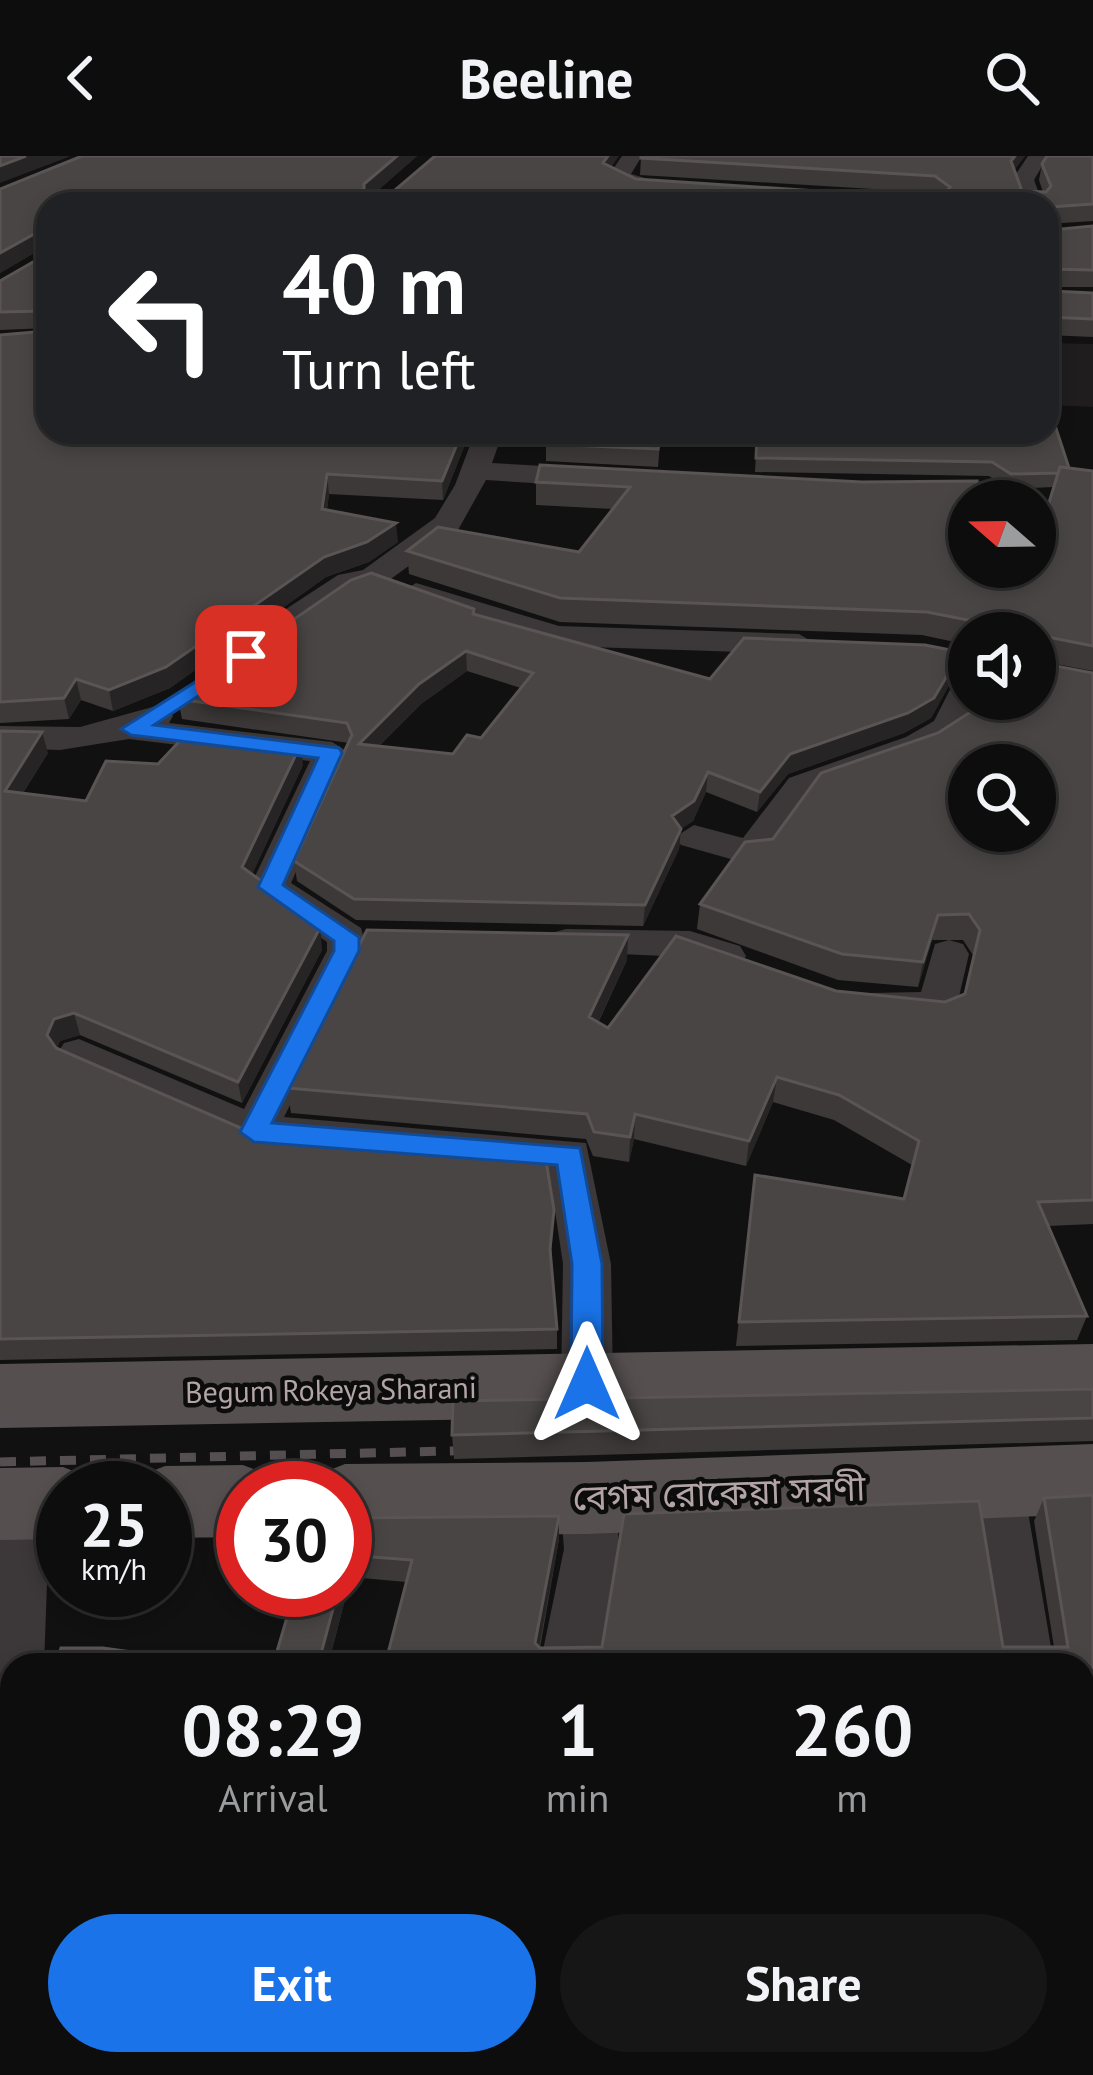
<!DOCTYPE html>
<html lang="en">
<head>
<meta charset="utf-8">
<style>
	:root { --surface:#0e0d0d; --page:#171616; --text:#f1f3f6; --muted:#9b9c9d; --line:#2e2d2e; --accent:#1a73e8 }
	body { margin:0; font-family:"PT Sans","Noto Sans Bengali",sans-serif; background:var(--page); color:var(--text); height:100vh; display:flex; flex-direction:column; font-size:45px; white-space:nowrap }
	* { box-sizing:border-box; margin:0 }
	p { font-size:39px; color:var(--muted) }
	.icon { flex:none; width:66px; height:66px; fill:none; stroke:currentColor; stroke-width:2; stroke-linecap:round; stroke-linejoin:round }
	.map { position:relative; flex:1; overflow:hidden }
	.panel { position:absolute; left:0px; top:1497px; width:1095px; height:423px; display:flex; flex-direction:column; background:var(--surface); border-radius:36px 36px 0 0; box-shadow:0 6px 18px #0003,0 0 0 3px var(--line) }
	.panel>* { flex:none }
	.banner { position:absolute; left:36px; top:36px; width:1023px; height:252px; border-radius:36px; box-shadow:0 6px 18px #0003,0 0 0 3px var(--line); background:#202124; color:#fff; overflow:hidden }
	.needle { width:78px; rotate:290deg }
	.fabs { position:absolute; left:948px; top:324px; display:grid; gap:24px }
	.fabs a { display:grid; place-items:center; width:108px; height:108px; border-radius:50%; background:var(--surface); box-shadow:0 6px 18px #0003,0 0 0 3px var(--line); font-size:60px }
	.speed { position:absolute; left:36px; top:1305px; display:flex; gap:24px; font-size:60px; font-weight:700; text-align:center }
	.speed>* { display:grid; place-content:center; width:156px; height:156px; border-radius:50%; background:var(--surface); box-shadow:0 6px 18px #0003,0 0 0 3px var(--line); line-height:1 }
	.speed small { font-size:30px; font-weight:400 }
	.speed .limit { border:18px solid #d22; background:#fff; color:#111 }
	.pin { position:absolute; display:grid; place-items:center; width:102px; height:102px; color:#fff; margin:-51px; border-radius:24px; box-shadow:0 6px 18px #0006 }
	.me { position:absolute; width:132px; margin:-66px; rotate:0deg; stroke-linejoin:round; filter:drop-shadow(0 0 9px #0008) }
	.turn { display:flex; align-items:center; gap:42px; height:252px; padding:0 48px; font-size:54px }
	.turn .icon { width:156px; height:156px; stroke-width:2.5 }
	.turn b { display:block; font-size:84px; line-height:102px }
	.eta { display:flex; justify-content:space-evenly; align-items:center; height:204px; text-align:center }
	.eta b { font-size:72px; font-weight:700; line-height:84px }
	.action { display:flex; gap:24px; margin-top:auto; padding:24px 48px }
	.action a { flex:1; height:138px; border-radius:72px; background:var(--accent); color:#fff; font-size:48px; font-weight:700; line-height:138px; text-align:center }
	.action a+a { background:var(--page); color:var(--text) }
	header { display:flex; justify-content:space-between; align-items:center; height:156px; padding:0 48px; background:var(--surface); font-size:54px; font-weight:700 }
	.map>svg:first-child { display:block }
	.built { fill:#1f1d1d }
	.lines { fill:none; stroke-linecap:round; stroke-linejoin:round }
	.street { fill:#3c3738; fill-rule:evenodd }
	.primary { fill:#554f50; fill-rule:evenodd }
	.rail { stroke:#564f51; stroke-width:9; stroke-dasharray:16 14; stroke-linecap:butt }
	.wall { fill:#3d3939; fill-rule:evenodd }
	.shaded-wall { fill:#262424 }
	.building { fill:#494545; stroke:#5a5454; stroke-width:3; fill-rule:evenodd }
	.route { fill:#1a73e8; stroke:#114b97; stroke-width:3 }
	.labels { text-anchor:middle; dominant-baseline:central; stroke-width:9; stroke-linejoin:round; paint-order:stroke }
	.street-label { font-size:30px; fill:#b2a4a7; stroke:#0d0c0c }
	.near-street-label { font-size:36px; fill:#b2a4a7; stroke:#0d0c0c }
</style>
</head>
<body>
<header><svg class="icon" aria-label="back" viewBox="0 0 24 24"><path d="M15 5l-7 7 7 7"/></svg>Beeline<svg class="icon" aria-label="search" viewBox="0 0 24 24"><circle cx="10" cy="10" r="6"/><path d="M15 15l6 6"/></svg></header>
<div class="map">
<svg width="1093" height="1919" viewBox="0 0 1093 1919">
	<rect width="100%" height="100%" fill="#121111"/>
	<path class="built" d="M 1047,187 L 1093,188 L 1093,251 L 1047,249 Z"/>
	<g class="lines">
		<path class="street" d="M 622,0 L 642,0 L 631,18 L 682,33 L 671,39 L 610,27 L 607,22 Z
			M 1028,0 L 1048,0 L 1034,24 L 1043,48 L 1021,48 L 1012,24 Z
			M 475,276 L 503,276 L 492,307 L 598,313 L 612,322 L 598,331 L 486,324 L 458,374 L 384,428 L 359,433 L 311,465 L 253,511 L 229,511 L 224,504 L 229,497 L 289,451 L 338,419 L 363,414 L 435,362 L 455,329 Z
			M 607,276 L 803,276 L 826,279 L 830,285 L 816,293 L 621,284 Z
			M 916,325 L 989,325 L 1004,334 L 989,343 L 906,340 L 901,334 Z
			M 416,427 L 559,470 L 799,478 L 816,488 L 799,498 L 559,490 L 512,481 L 405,444 L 400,437 Z
			M 969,517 L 969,543 L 979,543 L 961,578 L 932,597 L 815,638 L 766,705 L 752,709 L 681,689 L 675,681 L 694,669 L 743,682 L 789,622 L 906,581 L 934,565 L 957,520 Z
			M 156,550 L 168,553 L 173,560 L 169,567 L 332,586 L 350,597 L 291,727 L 361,772 L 367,795 L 284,961 L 586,987 L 611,1108 L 613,1228 L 605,1243 L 587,1250 L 569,1243 L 561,1228 L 563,1108 L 549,1015 L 254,993 L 64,909 L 57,898 L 64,887 L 79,883 L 244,953 L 327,795 L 327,786 L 250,731 L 310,605 L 129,583 L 60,594 L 0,592 L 0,570 L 80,571 Z
			M 566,773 L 690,775 L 740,790 L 746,800 L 740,810 L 726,814 L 687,801 L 552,795 L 546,786 L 552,777 Z
			M 949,784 L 963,788 L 969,798 L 954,862 L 939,867 L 870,857 L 864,847 L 870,837 L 921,836 L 935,788 Z
			M 996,1302 L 1015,1309 L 1023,1326 L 1054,1509 L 996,1509 L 969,1326 L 977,1309 Z
			M 587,1318 L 606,1325 C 633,1382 609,1450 598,1509 L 540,1509 L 564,1393 L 560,1342 L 568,1325 Z
			M 23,1323 L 42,1330 L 50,1347 L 44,1509 L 12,1509 L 12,1623 L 0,1628 L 0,1338 L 4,1330 Z"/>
		<path class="primary" d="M 1093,1188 L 1093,1252 L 0,1272 L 0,1208 Z
			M 1093,1288 L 1093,1358 L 587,1378 L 345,1380 L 345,1332 L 310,1332 L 317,1319 L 345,1308 L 587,1306 Z
			M 243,1309 L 271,1320 L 277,1332 L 243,1332 L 243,1381 L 165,1382 L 165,1332 L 131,1332 L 137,1321 L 165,1310 Z
			M 63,1311 L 91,1322 L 96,1332 L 63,1332 L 63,1383 L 0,1384 L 0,1312 Z"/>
		<path class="rail" d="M 0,1263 L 486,1251
			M 0,1306 L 487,1294"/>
	</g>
	<path class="wall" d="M 82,0 L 417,0 L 377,35 L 394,35 L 611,11 L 636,23 L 832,36 L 923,36 L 640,19 L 641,2 L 1025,0 L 1014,14 L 1022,35 L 1043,36 L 1039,24 L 1042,8 L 1093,0 L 1093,65 L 1047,68 L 1047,48 L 48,48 L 48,172 L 0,174 L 0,125 L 47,98 L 46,90 L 0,117 L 0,33 Z
		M 1047,70 L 1051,74 L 1093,70 L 1093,131 L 1050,131 L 1051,135 L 1093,137 L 1093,181 L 1047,179 Z
		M 0,179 L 299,278 L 470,276 L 443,344 L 329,338 L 327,354 L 398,386 L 369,406 L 326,421 L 170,532 L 113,555 L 81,544 L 69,563 L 0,567 Z
		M 661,276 L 658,311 L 546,305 L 546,288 Z
		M 952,276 L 1047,276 L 1069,312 L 1093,315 L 1093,515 L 1040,505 L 1040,507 L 1093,517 L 1093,1068 L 1048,1070 L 1087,1160 L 1077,1184 L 736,1190 L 755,1019 L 904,1043 L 912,1009 L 834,964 L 773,946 L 746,1010 L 634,983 L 629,1006 L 593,1000 L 586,983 L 291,957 L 287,932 L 627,804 L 598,867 L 608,872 L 836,835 L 945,846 L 964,838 L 973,799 L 963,784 L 932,784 L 918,831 L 838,824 L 697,773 L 700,748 L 773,683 L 969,557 L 1035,477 L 969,477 L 969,489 L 922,479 L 560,466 L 409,418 L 407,395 L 579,396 L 613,353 L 536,349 L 536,326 L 540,309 L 969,411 L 1035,411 L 1053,331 L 1008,333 L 989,320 L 755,316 L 757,279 L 953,286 L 960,281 Z
		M 474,459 L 710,523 L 961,496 L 957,515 L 931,562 L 904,577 L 788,618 L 757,656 L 706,636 L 693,665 L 681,673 L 679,693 L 643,770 L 356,764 L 297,725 L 294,705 L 349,587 L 182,563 L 178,543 ZM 467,515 L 521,532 L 481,582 L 453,598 L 379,590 L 421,548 Z
		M 0,575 L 48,597 L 23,637 L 86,645 L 158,608 L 303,609 L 252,718 L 322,794 L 242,947 L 80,879 L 60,885 L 57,892 L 250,976 L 554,1054 L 551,1103 L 557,1173 L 557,1193 L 0,1204 Z
		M 1093,1233 L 1093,1285 L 454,1303 L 452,1279 Z
		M 1093,1339 L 1093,1572 L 1083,1569 L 1083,1509 L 385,1509 L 406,1426 L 351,1421 L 328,1509 L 273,1509 L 345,1362 L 559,1383 L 540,1492 L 1054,1491 L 1034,1365 L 1044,1342 Z
		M 1093,1591 L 1093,1811 L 1083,1808 L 1083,1622 L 1090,1624 Z
		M 12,1661 L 12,1716 L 1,1700 Z"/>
	<path class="shaded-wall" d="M 26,0 L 71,0 L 0,27 L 0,10 Z
		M 397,0 L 417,0 L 365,45 L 364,28 Z
		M 608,0 L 619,0 L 603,23 L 603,7 Z
		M 1015,0 L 1025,0 L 1008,22 L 1011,5 Z
		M 45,72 L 48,89 L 0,117 L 0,97 Z
		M 462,276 L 470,276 L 443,344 L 442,325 Z
		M 327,318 L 329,338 L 324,373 L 322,353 Z
		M 396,367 L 398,386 L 369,406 L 326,421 L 170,532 L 113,555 L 109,534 L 324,401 Z
		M 466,495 L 467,515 L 421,548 L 361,608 L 359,588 L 419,528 Z
		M 961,496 L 957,515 L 931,562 L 904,577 L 788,618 L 757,656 L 760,636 L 790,598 Z
		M 76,523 L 81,544 L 69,563 L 64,542 Z
		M 42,576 L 48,597 L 11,656 L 5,635 Z
		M 301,588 L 303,609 L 246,732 L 242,711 Z
		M 708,616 L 706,636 L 693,665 L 681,673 L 679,693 L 643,770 L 645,749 L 672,660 Z
		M 938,759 L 932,784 L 918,831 L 923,806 Z
		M 320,767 L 322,794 L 242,947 L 238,926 Z
		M 628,779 L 627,804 L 588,887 L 589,861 Z
		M 74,857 L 80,879 L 60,885 L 53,900 L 47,879 L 54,863 Z
		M 777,921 L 773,946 L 746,1010 L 749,985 Z
		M 635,958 L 634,983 L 629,1006 L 630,981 Z
		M 559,1360 L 559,1383 L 536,1508 L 535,1487 Z
		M 347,1399 L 351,1421 L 328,1509 L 318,1509 L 338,1434 L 345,1434 L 345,1408 Z"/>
	<path class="building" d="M 0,0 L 26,0 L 0,10 Z
		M 82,0 L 397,0 L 364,28 L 364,35 L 394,35 L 435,0 L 608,0 L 603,7 L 636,23 L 832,36 L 946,36 L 950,31 L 935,20 L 641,2 L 641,0 L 1015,0 L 1011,5 L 1022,35 L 1046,36 L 1051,30 L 1042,8 L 1047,0 L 1093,0 L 1093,48 L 1050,51 L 1047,64 L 1047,48 L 585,48 L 578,46 L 577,48 L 48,48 L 48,172 L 44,155 L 0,156 L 0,125 L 47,98 L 45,72 L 0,97 L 0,33 Z
		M 1047,70 L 1051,74 L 1093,70 L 1093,114 L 1048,113 L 1051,135 L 1093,137 L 1093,163 L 1047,161 Z
		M 48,175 L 48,276 L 295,276 L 299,278 L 337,278 L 338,276 L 462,276 L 442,325 L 327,318 L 322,353 L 396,367 L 367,386 L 324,401 L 166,511 L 109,534 L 76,523 L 64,542 L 0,546 L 0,179 Z
		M 1047,251 L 1049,251 L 1069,312 L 1060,311 L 1058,317 L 1011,318 L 992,306 L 756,302 L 757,279 L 953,286 L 967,276 L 1047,276 Z
		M 549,276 L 661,276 L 658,293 L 546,288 Z
		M 540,309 L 862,326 L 977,325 L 976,345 L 969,345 L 969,411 L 1035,411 L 1035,392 L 1060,311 L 1093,315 L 1093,490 L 1038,479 L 1040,507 L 1093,517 L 1093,1044 L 1038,1046 L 1087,1160 L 739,1166 L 755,1019 L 904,1043 L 919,985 L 839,939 L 777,921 L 749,985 L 635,958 L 630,981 L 594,976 L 587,958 L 287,932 L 367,774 L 628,779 L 589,861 L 608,872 L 676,780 L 836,835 L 945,846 L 965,838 L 980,774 L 969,758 L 938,759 L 923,806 L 842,798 L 700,748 L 745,686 L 773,683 L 821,617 L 938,577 L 969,557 L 976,543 L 1035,543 L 1035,477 L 978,477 L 978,466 L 927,456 L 560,442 L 407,395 L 438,371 L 579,396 L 630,331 L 536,326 ZM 969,609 L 1035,609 L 1035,675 L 969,675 Z
		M 371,417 L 474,453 L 473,458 L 710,523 L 744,482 L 925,489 L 961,496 L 934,542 L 908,557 L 790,598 L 760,636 L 708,616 L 694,645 L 672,660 L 681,673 L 645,749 L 354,743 L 294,705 L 352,579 L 347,567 L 178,543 L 351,424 ZM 466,495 L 533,517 L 481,582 L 467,579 L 453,598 L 359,588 L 419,528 Z
		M 190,574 L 301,588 L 242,711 L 320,767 L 320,772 L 238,926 L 74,857 L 54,863 L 47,879 L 56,892 L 250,976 L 545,998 L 554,1054 L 550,1093 L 557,1173 L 0,1183 L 0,575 L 42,576 L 5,635 L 86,645 L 106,605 L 158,608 Z
		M 1093,1233 L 1093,1262 L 452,1279 L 453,1245 Z
		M 1093,1339 L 1093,1548 L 1083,1546 L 1083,1509 L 385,1509 L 412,1404 L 347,1399 L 345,1408 L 345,1362 L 559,1360 L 535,1487 L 540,1492 L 602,1491 L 624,1358 L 979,1345 L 1003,1491 L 1068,1491 L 1044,1342 Z
		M 295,1434 L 338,1434 L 318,1509 L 273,1509 Z
		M 61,1492 L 103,1492 L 225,1509 L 56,1509 Z
		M 1083,1622 L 1093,1625 L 1093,1790 L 1083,1787 Z
		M 12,1661 L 12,1701 L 1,1700 Z
		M 0,1736 L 12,1736 L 12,1908 L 1083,1908 L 1083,1885 L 1093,1887 L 1093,1919 L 0,1919 Z"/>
	<path class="route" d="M 246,494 L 253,496 L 253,504 L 154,569 L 339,592 L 342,597 L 283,729 L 359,781 L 359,795 L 272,967 L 580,992 L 602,1108 L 603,1228 L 598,1237 L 587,1241 L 571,1228 L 572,1108 L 557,1009 L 254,986 L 240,976 L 334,795 L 334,785 L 258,731 L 318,602 L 131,579 L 121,573 Z"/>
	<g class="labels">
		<g class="street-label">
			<text transform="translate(331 1233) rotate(-1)">Begum Rokeya Sharani</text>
		</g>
		<g class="near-street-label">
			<text transform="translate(719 1336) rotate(-2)">বেগম রোকেয়া সরণী</text>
		</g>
	</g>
</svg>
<div class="fabs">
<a><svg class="needle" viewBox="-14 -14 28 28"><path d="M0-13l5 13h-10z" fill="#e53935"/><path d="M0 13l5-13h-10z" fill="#9b9c9d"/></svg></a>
<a><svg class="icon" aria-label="sound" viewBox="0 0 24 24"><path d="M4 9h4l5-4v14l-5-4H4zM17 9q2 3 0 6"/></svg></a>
<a><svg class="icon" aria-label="search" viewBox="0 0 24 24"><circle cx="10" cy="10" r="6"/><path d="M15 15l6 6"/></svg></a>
</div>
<div class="speed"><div>25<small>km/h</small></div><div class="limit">30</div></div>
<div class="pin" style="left:246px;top:500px;background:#d93025"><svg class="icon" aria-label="arrive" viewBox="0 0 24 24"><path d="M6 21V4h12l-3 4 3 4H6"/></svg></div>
<svg class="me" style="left:587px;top:1228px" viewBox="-20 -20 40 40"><path d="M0-17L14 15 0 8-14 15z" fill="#1a73e8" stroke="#fff" stroke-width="4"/></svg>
<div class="banner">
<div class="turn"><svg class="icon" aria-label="left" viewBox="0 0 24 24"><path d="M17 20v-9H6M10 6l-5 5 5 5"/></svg><div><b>40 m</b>Turn left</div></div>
</div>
<section class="panel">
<div class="eta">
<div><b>08:29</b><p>Arrival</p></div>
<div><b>1</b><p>min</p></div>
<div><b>260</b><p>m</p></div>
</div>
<div class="action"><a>Exit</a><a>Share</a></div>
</section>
</div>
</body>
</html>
